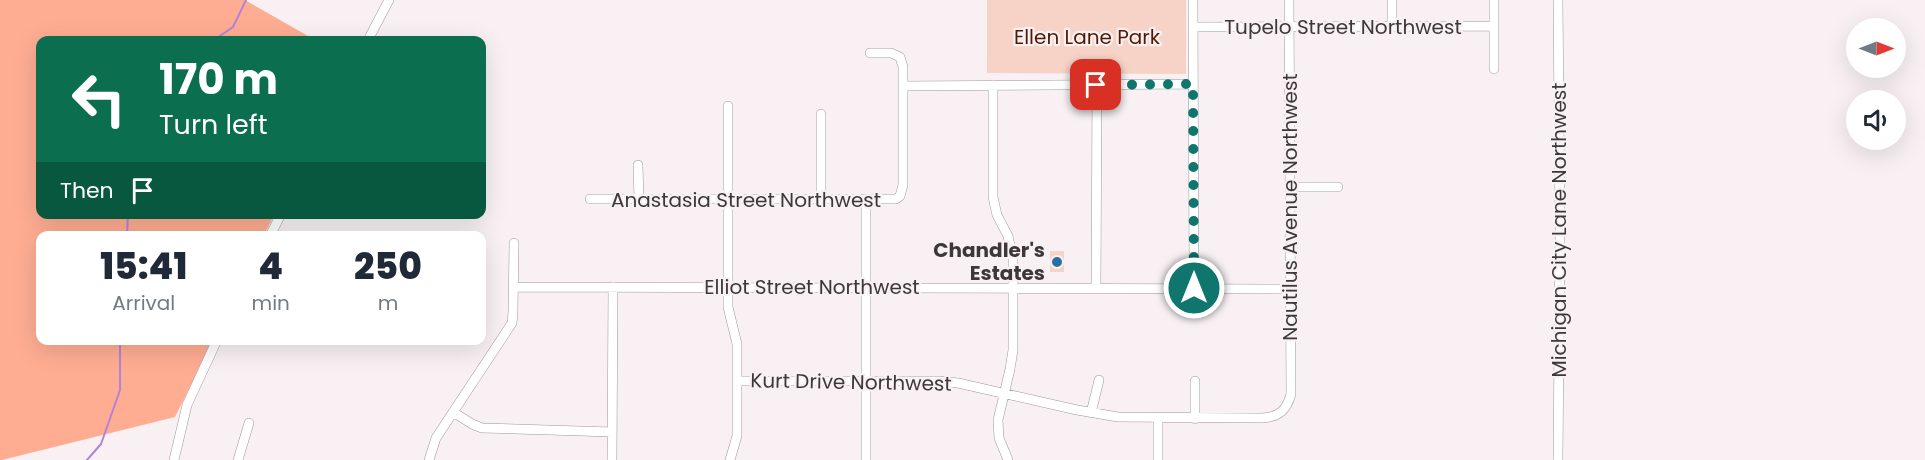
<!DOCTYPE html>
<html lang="en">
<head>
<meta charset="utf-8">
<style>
	:root { --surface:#fff; --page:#f2f2f3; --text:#1f2937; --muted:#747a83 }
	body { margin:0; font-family:Poppins,sans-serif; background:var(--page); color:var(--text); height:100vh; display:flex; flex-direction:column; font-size:22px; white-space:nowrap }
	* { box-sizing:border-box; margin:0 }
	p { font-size:20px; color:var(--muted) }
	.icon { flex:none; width:33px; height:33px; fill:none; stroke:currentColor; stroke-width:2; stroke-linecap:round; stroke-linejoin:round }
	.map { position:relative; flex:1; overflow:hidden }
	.side { position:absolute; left:36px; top:231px; width:450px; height:114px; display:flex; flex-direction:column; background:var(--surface); border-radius:12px; box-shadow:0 6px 24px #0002 }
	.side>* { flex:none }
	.guide { position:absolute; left:36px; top:36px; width:450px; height:183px; border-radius:12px; box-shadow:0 6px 24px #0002; background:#0b6e4f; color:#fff; overflow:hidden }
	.needle { width:39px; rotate:90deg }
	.fabs { position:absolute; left:1846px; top:18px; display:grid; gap:12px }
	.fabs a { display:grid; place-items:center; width:60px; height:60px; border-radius:50%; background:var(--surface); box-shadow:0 6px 24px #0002; font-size:30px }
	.pin { position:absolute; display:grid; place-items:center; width:51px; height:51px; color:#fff; margin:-26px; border-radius:12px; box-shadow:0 3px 9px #0006 }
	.me { position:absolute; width:66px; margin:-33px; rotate:0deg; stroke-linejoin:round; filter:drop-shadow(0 0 4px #0008) }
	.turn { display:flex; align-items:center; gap:21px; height:126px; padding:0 24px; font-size:27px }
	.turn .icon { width:78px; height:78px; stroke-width:2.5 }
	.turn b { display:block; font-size:42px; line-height:51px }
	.then { display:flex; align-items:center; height:57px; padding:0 24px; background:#0003; gap:12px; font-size:22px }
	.eta { display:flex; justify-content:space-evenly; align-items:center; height:102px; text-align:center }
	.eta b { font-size:36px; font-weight:800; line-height:42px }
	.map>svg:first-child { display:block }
	.green { fill:#f7d3c7 }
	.forest { fill:#fead92 }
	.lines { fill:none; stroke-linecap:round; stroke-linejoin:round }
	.stream { stroke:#b483d6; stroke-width:2 }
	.minor-casing { stroke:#9f989a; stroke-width:10 }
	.minor { stroke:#fff; stroke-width:9 }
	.route { stroke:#0f766e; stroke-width:10; stroke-dasharray:0 18 }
	.poi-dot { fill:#2870a4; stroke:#f8f0f2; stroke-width:2 }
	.labels { text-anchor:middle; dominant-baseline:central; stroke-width:4.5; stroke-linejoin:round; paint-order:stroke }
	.street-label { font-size:20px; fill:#3c3839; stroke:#f8f0f2 }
	.park-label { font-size:20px; fill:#541801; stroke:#f8f0f2 }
	.poi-label { font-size:20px; font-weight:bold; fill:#3c3839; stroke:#f8f0f2; text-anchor:end }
</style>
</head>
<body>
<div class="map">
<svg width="1925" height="460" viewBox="0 0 1925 460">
	<rect width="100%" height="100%" fill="#f8f0f2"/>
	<path class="green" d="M 987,0 L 1186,0 L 1186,74 L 987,73 Z
		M 1050,251 L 1064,251 L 1064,272 L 1050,272 Z"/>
	<path class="forest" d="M 0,0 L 245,0 L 315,40 L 40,40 L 40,214 L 274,215 L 264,235 L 40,236 L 40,340 L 213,341 L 175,417 L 2,460 L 0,460 Z"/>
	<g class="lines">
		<path class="stream" d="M 214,40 L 233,27 L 246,0
			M 127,236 L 128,214
			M 87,460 L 101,444 L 120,390 L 120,340"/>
		<defs>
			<path id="minor" d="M 1193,0 L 1194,288
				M 1392,0 L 1392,26
				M 1193,27 L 1494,26
				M 368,40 L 389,0
				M 1494,69 L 1494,0
				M 993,85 L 993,197 L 997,215 L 1008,236 L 1013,259 L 1013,350 L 1010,369 L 998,420 L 999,438 L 1008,460
				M 903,86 L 1193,84
				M 728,106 L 728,307 L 737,344 L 737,436 L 730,460
				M 638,165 L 639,200
				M 1290,187 L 1338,187
				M 590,199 L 896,199 L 900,196 L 903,185 L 903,67 L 900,57 L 891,53 L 870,53
				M 821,200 L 821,114
				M 866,200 L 866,460
				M 270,236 L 281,214
				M 514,287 L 1290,289
				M 1096,288 L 1097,85
				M 737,381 L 939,381 L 958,383 L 1077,410 L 1118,417 L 1262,418 C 1279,417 1287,410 1291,394 L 1289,0
				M 1195,381 L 1195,419
				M 453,412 L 472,424 L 482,428 L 612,432
				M 1091,413 L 1099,380
				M 1158,419 L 1158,460
				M 174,460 L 187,405 L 217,340
				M 238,460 L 249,423
				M 429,460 L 436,438 L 512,323 L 513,312 L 514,243
				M 612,460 L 613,287
				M 1558,460 L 1560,230 L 1558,0"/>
		</defs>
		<use href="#minor" class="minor-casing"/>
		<use href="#minor" class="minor"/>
	</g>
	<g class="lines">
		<path class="route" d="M 1096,85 L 1193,84 L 1194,288"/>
	</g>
	<circle class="poi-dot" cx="1057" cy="262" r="6"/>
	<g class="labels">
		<g class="street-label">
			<text x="1343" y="27">Tupelo Street Northwest</text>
			<text x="746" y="200">Anastasia Street Northwest</text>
			<text transform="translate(1290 207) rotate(-90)">Nautilus Avenue Northwest</text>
			<text transform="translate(1559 230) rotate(-90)">Michigan City Lane Northwest</text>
			<text x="812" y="287">Elliot Street Northwest</text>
			<text transform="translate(851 382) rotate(1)">Kurt Drive Northwest</text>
		</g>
		<g class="park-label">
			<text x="1087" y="37">Ellen Lane Park</text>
		</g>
		<g class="poi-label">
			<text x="1045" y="250">Chandler's<tspan x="1045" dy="23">Estates</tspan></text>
		</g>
	</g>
</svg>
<div class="fabs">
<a><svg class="needle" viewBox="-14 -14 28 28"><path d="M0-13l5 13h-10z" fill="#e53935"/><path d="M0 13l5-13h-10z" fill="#747a83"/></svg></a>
<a><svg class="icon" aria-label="sound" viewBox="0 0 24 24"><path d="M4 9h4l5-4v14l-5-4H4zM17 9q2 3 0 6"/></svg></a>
</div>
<div class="pin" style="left:1096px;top:85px;background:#d93025"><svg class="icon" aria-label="arrive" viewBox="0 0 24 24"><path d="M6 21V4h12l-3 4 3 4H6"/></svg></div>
<svg class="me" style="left:1194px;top:288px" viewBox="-20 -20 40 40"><circle r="17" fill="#0f766e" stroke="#fff" stroke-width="3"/><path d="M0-11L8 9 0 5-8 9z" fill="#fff"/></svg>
<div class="guide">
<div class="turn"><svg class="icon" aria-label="left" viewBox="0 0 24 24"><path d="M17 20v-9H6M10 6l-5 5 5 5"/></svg><div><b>170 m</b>Turn left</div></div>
<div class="then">Then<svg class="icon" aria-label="arrive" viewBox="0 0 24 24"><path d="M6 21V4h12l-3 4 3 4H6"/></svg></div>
</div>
<section class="side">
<div class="eta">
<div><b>15:41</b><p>Arrival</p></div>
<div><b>4</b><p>min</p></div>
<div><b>250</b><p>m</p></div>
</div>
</section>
</div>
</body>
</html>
